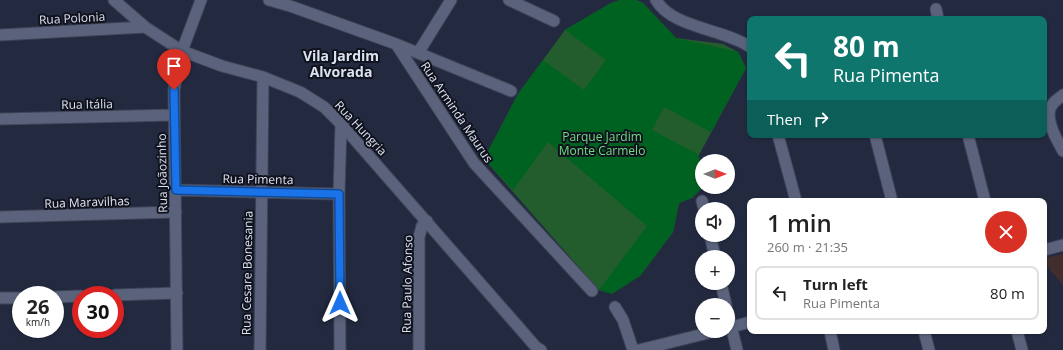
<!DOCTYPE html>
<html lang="en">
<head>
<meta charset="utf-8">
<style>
	:root { --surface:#fff; --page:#f6f6f6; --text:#222; --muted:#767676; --line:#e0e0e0 }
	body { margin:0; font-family:"Open Sans",sans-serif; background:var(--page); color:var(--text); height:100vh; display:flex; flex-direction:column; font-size:15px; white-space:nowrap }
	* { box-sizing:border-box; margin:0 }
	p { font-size:13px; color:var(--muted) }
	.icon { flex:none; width:22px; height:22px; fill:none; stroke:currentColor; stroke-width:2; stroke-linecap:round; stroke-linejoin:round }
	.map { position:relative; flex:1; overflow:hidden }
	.drawer { position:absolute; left:747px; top:198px; width:300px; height:136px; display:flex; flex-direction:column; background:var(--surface); border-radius:8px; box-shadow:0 1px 3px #0004 }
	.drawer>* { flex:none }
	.guide { position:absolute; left:747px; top:16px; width:300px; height:122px; border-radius:8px; box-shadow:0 1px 3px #0004; background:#0f766e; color:#fff; overflow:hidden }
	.needle { width:26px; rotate:90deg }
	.controls { position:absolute; left:695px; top:154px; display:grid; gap:8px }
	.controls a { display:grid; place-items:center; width:40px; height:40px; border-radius:50%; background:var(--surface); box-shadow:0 1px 3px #0004; font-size:20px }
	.speed { position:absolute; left:12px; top:286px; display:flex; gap:8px; font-size:20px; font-weight:700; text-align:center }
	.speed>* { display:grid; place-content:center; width:52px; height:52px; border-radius:50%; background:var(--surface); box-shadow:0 1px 3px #0004; line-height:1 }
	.speed small { font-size:10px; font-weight:400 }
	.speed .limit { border:6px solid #d22; background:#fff; color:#111 }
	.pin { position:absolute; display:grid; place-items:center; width:34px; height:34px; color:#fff; margin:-41px -17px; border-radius:50% 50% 50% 0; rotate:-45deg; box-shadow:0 0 4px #0007 }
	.pin .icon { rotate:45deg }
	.me { position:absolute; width:44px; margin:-22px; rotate:0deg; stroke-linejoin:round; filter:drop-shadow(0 0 3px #0008) }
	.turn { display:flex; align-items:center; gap:14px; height:84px; padding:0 20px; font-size:18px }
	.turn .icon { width:52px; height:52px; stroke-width:2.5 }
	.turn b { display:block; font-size:28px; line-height:34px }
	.then { display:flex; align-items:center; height:38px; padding:0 20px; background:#0003; gap:8px; font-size:15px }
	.round { display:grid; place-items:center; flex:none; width:42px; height:42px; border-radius:21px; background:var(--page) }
	.summary { display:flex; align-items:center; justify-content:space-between; height:68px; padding:0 20px }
	h1 { font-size:24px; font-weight:600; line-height:30px }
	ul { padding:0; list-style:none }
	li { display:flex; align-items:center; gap:12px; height:54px; margin:0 8px 6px; padding:0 12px; border:2px solid var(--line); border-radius:8px }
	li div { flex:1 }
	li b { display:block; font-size:15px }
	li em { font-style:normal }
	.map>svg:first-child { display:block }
	.education { fill:#412c2e }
	.green { fill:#235d2e }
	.forest { fill:#006220 }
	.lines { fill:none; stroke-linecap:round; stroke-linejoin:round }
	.street-casing { stroke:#3f4457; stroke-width:13 }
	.street { stroke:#5b637c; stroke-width:11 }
	.route-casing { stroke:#114b97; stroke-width:10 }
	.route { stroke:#1a73e8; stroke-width:7 }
	.labels { text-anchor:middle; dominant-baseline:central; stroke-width:4; stroke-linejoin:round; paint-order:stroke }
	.street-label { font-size:12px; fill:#dde2f1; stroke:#10131d }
	.park-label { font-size:12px; fill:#71da81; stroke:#10131d }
	.quarter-label { font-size:14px; font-weight:bold; fill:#dde2f1; stroke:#10131d }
</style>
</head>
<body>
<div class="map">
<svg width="1063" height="350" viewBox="0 0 1063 350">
	<rect width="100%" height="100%" fill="#232a40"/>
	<path class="education" d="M 1063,254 L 1063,285 L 1044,263 L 1044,258 Z"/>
	<path class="green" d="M 620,0 L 636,0 L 643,3 L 676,38 L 723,44 L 738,52 L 746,68 L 699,155 L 701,189 L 692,198 L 679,203 L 673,232 L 640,276 L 609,293 L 599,290 L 484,159 L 518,94 L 565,30 L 611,3 Z"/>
	<path class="forest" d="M 620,0 L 636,0 L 643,3 L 676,38 L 738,52 L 746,68 L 711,132 L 664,107 L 652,130 L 699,155 L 701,189 L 692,198 L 679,203 L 673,232 L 640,276 L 612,294 L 599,290 L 647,226 L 548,142 L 513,190 L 484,159 L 518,94 L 543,60 L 584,90 L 606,60 L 565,30 L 611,3 Z"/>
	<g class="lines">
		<defs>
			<path id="street" d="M 114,0 L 145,27 L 182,51 L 222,66 L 263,77 L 300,92 L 324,107 L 341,124 L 536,347 L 541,350
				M 269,0 L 290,6 L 396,44 L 511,91
				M 509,0 L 554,21
				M 656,0 C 672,28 724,29 750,47
				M 936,9 L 938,19
				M 0,35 L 145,27
				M 396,44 L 474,163 L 592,291
				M 418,53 L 451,0
				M 1063,95 C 1058,99 1052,102 1050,109 C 1046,122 1057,140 1063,151
				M 0,119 L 174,115
				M 778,135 L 796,201
				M 875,135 L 892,201
				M 968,135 L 985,201
				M 176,190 L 339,194
				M 702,201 L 704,209
				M 0,217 L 176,212
				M 710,235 L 715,257
				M 1044,250 L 1063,245
				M 721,283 L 726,305
				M 115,295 L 177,293
				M 55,297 L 81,296
				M 0,298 L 21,298
				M 615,307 L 623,320 L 633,350
				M 728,313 L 737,350
				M 728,328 L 750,322
				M 830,331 L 834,350
				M 924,331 L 929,350
				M 1017,331 L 1022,350
				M 177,350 L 174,90 L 182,51 L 201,0
				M 260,350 L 263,77
				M 340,350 L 339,194 L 341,124
				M 419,350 L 419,237 L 422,226 L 427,221
				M 639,350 L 716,331"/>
		</defs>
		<use href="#street" class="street-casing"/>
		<use href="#street" class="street"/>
	</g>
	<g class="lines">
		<defs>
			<path id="route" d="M 174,90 L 176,190 L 339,194 L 340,303"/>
		</defs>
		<use href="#route" class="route-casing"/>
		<use href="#route" class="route"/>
	</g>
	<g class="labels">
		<g class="street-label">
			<text transform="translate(72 18) rotate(-3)">Rua Polonia</text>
			<text transform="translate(87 104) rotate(-1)">Rua Itália</text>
			<text transform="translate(457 112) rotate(56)">Rua Arminda Maurus</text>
			<text transform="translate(361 128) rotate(47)">Rua Hungria</text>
			<text transform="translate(162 173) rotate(-91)">Rua Joãozinho</text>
			<text transform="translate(258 179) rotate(1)">Rua Pimenta</text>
			<text transform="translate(87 202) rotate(-2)">Rua Maravilhas</text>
			<text transform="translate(247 273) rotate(-89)">Rua Cesare Bonesania</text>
			<text transform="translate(407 284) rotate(-89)">Rua Paulo Afonso</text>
		</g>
		<g class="park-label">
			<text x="602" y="136">Parque Jardim<tspan x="602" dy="14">Monte Carmelo</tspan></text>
		</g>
		<g class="quarter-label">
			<text x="341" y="55">Vila Jardim<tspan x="341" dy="16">Alvorada</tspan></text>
		</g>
	</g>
</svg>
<div class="controls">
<a><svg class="needle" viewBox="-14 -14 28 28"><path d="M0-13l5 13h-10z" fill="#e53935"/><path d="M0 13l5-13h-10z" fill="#767676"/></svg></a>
<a><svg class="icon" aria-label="sound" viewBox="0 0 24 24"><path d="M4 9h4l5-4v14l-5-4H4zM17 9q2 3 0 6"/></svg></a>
<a>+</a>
<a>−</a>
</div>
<div class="speed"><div>26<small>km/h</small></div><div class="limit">30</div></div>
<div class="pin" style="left:174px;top:90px;background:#d93025"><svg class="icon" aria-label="arrive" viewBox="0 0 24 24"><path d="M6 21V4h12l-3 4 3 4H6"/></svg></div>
<svg class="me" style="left:340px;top:303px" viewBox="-20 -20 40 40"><path d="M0-17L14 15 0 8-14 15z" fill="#1a73e8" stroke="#fff" stroke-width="4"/></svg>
<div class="guide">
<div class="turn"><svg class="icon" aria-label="left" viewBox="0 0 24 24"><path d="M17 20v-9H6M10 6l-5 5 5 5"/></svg><div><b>80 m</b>Rua Pimenta</div></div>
<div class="then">Then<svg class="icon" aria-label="right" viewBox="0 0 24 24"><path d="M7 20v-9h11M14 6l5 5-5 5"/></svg></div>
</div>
<section class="drawer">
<div class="summary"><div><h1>1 min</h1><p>260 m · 21:35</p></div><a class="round" style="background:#d93025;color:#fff"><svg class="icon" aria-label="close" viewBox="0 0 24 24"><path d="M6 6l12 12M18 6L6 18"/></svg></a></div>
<ul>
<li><svg class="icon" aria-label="left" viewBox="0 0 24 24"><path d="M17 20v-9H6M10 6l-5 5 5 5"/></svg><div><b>Turn left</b><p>Rua Pimenta</p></div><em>80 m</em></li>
</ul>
</section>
</div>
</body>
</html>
